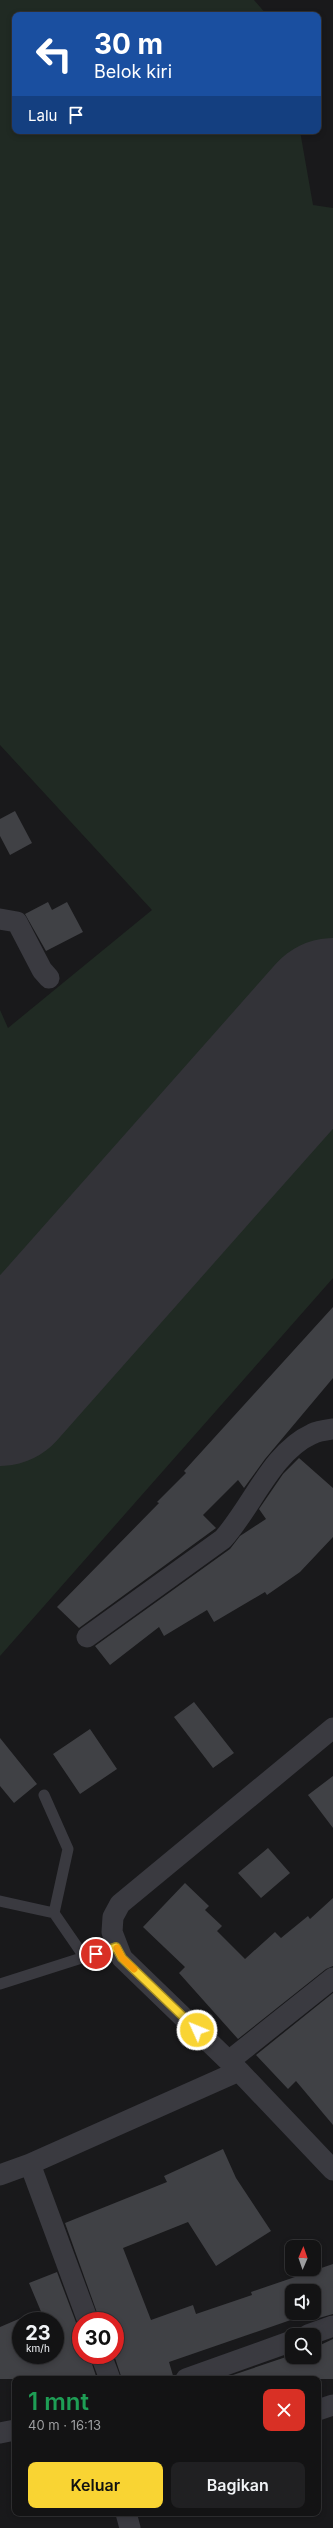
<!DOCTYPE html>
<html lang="id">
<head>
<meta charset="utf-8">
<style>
	:root { --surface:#131314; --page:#202022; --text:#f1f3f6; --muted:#9d9ea0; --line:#323234; --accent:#f9d433 }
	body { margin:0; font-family:Inter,sans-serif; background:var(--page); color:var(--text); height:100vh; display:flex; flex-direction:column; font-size:15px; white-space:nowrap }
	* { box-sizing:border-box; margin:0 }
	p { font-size:13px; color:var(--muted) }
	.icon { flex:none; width:22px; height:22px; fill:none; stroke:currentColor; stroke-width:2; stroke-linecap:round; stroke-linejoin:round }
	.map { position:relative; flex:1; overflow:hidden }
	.sheet { position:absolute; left:12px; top:2376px; width:309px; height:140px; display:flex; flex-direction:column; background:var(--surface); border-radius:8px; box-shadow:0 2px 6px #0003,0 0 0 1px var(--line) }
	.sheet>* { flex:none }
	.banner { position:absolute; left:12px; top:12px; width:309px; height:122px; border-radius:8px; box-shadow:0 2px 6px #0003,0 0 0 1px var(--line); background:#1a4fa0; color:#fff; overflow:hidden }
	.needle { width:26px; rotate:2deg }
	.tools { position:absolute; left:285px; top:2240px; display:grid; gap:8px }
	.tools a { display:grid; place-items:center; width:36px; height:36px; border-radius:8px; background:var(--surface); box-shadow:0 2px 6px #0003,0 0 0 1px var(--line); font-size:20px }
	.speed { position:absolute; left:12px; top:2312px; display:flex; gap:8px; font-size:20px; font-weight:700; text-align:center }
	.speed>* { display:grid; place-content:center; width:52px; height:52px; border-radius:50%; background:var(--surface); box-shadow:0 2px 6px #0003,0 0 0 1px var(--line); line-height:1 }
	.speed small { font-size:10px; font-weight:400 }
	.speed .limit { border:6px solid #d22; background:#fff; color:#111 }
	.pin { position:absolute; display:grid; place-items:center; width:34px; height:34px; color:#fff; margin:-17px; border:2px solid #fff; border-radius:50%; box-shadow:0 1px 4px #0007 }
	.me { position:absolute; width:44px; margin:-22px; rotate:314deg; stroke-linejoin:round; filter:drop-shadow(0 0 3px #0008) }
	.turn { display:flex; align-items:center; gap:14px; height:84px; padding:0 16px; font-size:18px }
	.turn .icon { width:52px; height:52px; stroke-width:2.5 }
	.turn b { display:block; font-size:28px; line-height:34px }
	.then { display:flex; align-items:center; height:38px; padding:0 16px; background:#0003; gap:8px; font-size:15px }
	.round { display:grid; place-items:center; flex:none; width:42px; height:42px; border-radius:8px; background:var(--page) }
	.headline { display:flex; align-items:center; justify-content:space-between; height:68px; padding:0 16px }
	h1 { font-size:24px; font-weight:600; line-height:30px; color:#1e9e55 }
	.button { display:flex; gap:8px; margin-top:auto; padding:8px 16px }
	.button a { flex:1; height:46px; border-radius:8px; background:var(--accent); color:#111; font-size:16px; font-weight:600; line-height:46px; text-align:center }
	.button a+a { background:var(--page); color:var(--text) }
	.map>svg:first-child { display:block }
	.green { fill:#202a23 }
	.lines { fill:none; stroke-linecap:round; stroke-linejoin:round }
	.runway { stroke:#333338; stroke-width:152 }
	.building { fill:#404145 }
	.service { stroke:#3a3a40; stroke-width:11 }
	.minor { stroke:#3a3a40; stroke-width:21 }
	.route-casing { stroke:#a28a21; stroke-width:10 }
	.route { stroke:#f9d433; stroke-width:7 }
	.slow { stroke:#f59e0b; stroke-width:7 }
</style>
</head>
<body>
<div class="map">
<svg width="333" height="2528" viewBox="0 0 333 2528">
	<rect width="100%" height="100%" fill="#19191b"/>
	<path class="green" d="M 0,0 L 254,0 L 267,15 L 15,15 L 15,131 L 300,131 L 313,205 L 333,208 L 333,954 L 0,1330 L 0,1010 L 8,1028 L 152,910 L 0,745 Z
		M 333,1073 L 333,1278 L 0,1656 L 0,1449 Z"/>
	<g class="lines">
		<path class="runway" d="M 0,1390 L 333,1014"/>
	</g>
	<path class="building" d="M 15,811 L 32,843 L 10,855 L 0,836 L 0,819 Z
		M 48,902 L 52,910 L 67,902 L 83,932 L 46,951 L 25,914 Z
		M 333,1307 L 333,1378 L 265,1459 L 244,1488 L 238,1480 L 203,1515 L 216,1528 L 79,1628 L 57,1607 L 159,1503 L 157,1502 L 186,1473 L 184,1471 Z
		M 299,1458 L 333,1488 L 333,1537 L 300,1572 L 267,1595 L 265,1592 L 214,1622 L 207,1610 L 164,1636 L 159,1627 L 110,1665 L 95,1646 L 230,1549 L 240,1536 L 266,1519 L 259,1509 L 283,1474 Z
		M 194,1702 L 234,1753 L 213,1768 L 174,1717 Z
		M 90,1729 L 117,1769 L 80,1794 L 53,1754 Z
		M 0,1738 L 37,1784 L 14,1803 L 0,1786 Z
		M 333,1776 L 333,1828 L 308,1795 Z
		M 268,1848 L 290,1873 L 261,1898 L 238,1873 Z
		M 185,1883 L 209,1906 L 205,1910 L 222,1926 L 217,1931 L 245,1959 L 275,1932 L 281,1938 L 308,1916 L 310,1919 L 333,1898 L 333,1966 L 326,1969 L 238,2039 L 179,1973 L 185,1967 L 143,1927 Z
		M 333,1993 L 333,2125 L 296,2081 L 288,2089 L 256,2055 Z
		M 223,2149 L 236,2178 L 271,2231 L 216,2266 L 188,2222 L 123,2248 L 151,2320 L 193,2305 L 196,2314 L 252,2295 L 251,2292 L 333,2264 L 333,2314 L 319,2318 L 317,2311 L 314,2312 L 314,2291 L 292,2291 L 292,2313 L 311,2313 L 169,2362 L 174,2379 L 122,2379 L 114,2355 L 115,2321 L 100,2321 L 65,2223 L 167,2182 L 164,2176 Z
		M 57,2272 L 77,2325 L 81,2331 L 81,2355 L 89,2355 L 97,2379 L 0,2379 L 0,2327 L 21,2318 L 21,2355 L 55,2355 L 55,2321 L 45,2321 L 29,2283 Z
		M 333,2339 L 333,2379 L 230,2379 L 230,2376 L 292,2355 L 292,2357 L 314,2357 L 314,2348 Z"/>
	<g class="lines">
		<path class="service" d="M 44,1795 L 68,1849 L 54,1913 L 85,1958
			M 0,1901 L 54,1913
			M 0,1984 L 116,1947"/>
		<path class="minor" d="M 0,919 L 17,922 L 42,970 L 49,978
			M 87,1637 L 223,1539 C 252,1507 272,1452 312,1434 C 318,1431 326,1430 333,1429
			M 333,1728 L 120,1904 L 113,1917 L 112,1932 L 122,1958 L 239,2071 L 333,2170
			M 229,2061 L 333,1978
			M 30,2164 L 88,2321
			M 0,2175 L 30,2164 L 239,2071
			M 308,2335 L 333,2326
			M 101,2355 L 110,2379
			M 186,2379 L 292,2341
			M 318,2410 L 333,2405
			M 0,2433 L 15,2430
			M 126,2513 L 130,2528"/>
	</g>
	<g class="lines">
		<defs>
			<path id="route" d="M 96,1954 L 116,1947 L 122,1958 L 197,2030"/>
		</defs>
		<use href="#route" class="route-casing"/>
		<use href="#route" class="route"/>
		<path class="slow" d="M 117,1948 L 122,1958 L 134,1969"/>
	</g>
</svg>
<div class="tools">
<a><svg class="needle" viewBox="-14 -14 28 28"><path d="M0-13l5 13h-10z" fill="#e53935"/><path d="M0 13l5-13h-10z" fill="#9d9ea0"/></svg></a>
<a><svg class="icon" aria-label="sound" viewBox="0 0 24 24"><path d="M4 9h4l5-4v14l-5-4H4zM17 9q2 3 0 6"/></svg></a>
<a><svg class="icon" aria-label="search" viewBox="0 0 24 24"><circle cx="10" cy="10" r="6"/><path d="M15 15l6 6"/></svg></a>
</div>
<div class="speed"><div>23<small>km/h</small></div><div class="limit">30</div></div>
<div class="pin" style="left:96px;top:1954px;background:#d93025"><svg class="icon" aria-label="arrive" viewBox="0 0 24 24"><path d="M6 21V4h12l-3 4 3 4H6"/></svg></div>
<svg class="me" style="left:197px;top:2030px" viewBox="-20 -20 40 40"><circle r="17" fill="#f9d433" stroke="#fff" stroke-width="3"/><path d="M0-11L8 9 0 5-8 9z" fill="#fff"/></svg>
<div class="banner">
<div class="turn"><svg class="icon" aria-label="left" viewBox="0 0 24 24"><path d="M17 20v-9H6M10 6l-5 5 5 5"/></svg><div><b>30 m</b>Belok kiri</div></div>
<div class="then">Lalu<svg class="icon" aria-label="arrive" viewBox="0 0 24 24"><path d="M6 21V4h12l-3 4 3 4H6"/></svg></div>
</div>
<section class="sheet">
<div class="headline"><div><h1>1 mnt</h1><p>40 m · 16:13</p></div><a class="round" style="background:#d93025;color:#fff"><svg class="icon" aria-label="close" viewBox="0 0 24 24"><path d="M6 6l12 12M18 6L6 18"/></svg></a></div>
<div class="button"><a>Keluar</a><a>Bagikan</a></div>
</section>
</div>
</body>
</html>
